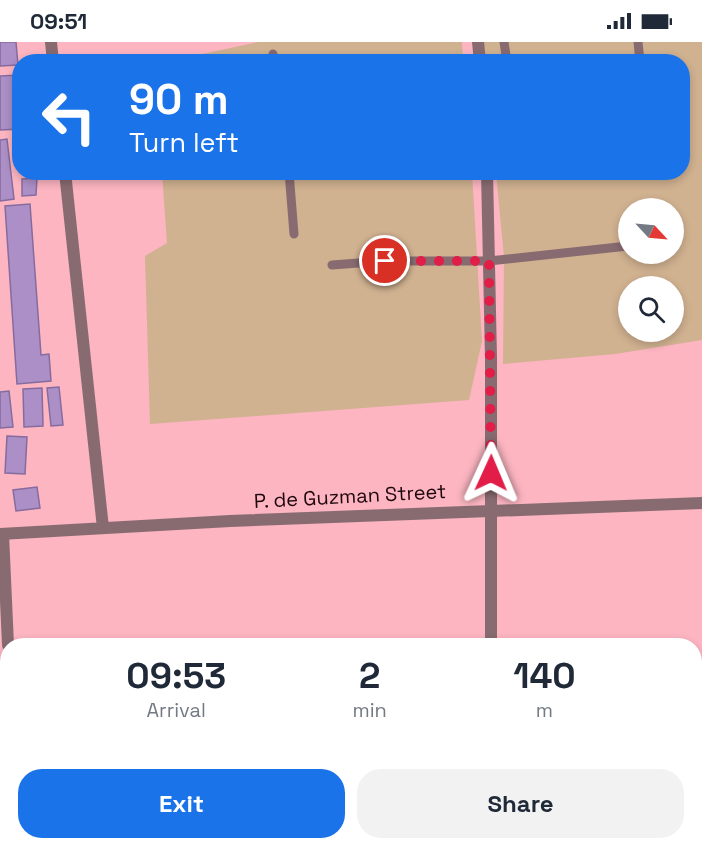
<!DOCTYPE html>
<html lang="en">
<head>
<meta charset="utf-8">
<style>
	:root { --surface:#fff; --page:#f2f2f3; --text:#1f2937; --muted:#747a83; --accent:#1a73e8 }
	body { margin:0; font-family:"Space Grotesk",sans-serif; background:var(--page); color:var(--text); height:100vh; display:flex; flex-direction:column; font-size:22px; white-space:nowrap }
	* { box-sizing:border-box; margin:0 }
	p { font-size:20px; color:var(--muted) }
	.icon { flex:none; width:33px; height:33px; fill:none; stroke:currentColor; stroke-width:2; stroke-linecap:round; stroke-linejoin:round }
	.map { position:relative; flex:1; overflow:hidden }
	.side { position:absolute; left:0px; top:596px; width:702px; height:212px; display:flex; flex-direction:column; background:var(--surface); border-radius:24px 24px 0 0; box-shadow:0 3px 9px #0003 }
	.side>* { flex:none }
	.hud { position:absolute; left:12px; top:12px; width:678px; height:126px; border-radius:24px; box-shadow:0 3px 9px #0003; background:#1a73e8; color:#fff; overflow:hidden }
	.needle { width:39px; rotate:116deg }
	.buttons { position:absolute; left:618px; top:156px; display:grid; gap:12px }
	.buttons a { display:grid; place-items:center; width:66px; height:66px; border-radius:50%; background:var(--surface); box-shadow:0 3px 9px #0003; font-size:30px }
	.pin { position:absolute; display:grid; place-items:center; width:51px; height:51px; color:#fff; margin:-26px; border:3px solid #fff; border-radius:50%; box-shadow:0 2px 6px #0007 }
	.me { position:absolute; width:66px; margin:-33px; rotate:1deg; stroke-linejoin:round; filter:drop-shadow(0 0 4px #0008) }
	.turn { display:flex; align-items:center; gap:21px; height:126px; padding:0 18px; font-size:27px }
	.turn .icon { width:78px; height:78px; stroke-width:2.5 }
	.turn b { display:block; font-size:42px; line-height:51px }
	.eta { display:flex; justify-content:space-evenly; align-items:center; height:102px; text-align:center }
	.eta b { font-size:36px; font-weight:600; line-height:42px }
	.primary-button { display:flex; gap:12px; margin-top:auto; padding:12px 18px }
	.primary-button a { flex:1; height:69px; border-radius:24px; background:var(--accent); color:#fff; font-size:24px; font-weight:600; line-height:69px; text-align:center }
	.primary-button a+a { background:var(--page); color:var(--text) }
	.status { display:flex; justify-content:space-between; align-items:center; height:42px; padding:0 30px; background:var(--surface); direction:ltr }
	.status svg { height:16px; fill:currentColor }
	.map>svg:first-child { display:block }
	.green { fill:#d0b190; fill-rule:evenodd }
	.building { fill:#ab8fc6; stroke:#866b9f; stroke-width:1.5 }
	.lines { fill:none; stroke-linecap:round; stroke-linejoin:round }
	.service { stroke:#886b70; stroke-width:9 }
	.minor { stroke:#886b70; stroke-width:12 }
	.route { stroke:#e11d48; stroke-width:10; stroke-dasharray:0 18 }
	.labels { text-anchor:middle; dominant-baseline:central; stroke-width:5; stroke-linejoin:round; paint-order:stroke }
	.street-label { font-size:20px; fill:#1e070c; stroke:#fcb5c1 }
</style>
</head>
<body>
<div class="status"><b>09:51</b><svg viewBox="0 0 49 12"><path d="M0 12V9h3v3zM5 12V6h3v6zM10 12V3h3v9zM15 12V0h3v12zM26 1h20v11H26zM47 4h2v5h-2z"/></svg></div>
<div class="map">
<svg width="702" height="806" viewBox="0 0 702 806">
	<rect width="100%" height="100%" fill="#fcb5c1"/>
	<path class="green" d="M 258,0 L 462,0 L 463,19 L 165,20 Z
		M 482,0 L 702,0 L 702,298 L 615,312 L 503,322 L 504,215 L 496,131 L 682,130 L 682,20 L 484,19 ZM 628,166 L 674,166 L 674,212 L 628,212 ZM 628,244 L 674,244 L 674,290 L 628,290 Z
		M 162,131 L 472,131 L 482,299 L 469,358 L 150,382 L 145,214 L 167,201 Z"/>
	<path class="building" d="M 0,0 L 16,0 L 18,23 L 0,24 Z
		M 20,33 L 20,87 L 0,88 L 0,34 Z
		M 7,97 L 14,157 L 0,159 L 0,98 Z
		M 37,136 L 36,153 L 22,154 L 22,137 Z
		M 30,162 L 41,313 L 49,312 L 51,339 L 17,342 L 5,164 Z
		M 59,345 L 63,383 L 51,384 L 47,346 Z
		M 42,346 L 43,384 L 24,385 L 23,347 Z
		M 9,349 L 13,385 L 0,386 L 0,350 Z
		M 7,394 L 27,395 L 25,432 L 5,431 Z
		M 37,445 L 40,466 L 16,469 L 13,448 Z"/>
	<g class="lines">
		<path class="service" d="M 504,0 L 507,20
			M 638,0 L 640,20
			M 273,12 L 274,20
			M 289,130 L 294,192
			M 674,199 L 675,199
			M 332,223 L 385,219 L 489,219 L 628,204"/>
		<path class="minor" d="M 51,0 L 53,20
			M 478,0 L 480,20
			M 65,130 L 103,486
			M 487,130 L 491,316 L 491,603
			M 0,492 L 230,479 L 702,461
			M 3,492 L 8,603
			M 694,702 L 702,702
			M 0,748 L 8,747
			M 13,800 L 13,806
			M 488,806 L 489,800"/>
	</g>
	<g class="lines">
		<path class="route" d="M 385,219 L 489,219 L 491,431"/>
	</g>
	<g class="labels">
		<g class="street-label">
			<text transform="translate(350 454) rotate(-3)">P. de Guzman Street</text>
		</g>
	</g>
</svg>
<div class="buttons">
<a><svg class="needle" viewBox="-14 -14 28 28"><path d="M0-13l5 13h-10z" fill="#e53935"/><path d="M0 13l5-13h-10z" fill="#747a83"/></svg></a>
<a><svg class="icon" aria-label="search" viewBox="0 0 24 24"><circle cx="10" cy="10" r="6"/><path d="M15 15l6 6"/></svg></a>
</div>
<div class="pin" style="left:385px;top:219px;background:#d93025"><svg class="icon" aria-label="arrive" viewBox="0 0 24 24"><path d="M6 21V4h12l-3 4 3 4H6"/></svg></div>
<svg class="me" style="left:491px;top:431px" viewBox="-20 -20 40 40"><path d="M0-17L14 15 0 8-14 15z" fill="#e11d48" stroke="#fff" stroke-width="4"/></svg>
<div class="hud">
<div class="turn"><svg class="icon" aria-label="left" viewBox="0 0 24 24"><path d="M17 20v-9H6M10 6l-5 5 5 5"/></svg><div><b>90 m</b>Turn left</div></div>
</div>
<section class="side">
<div class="eta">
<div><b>09:53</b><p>Arrival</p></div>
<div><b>2</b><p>min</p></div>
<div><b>140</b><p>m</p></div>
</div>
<div class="primary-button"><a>Exit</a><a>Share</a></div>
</section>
</div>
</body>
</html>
